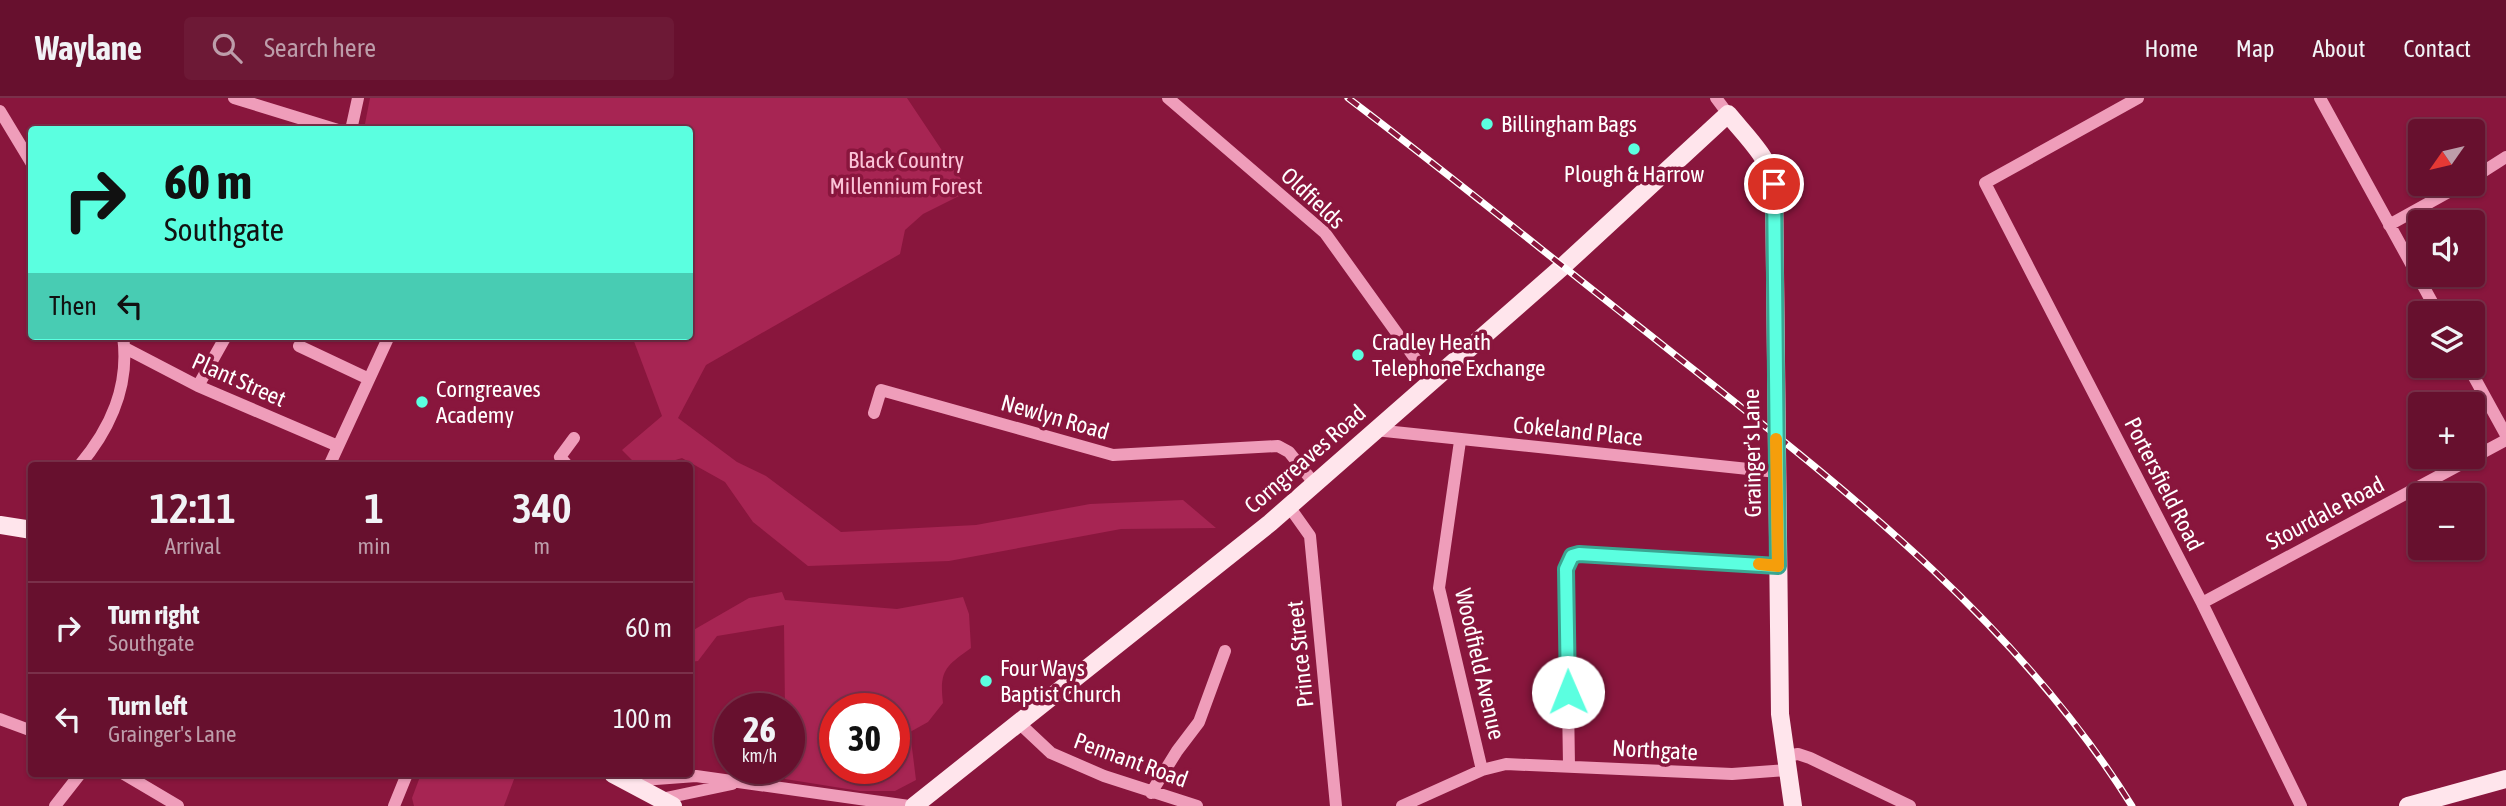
<!DOCTYPE html>
<html lang="en">
<head>
<meta charset="utf-8">
<style>
	:root { --surface:#67102e; --page:#6d1936; --text:#f1f3f6; --muted:#bd9daa; --line:#7a304a }
	body { margin:0; font-family:"Asap Condensed",sans-serif; background:var(--page); color:var(--text); height:100vh; display:flex; flex-direction:column; font-size:26px; white-space:nowrap }
	* { box-sizing:border-box; margin:0 }
	p { font-size:23px; color:var(--muted) }
	.icon { flex:none; width:38px; height:38px; fill:none; stroke:currentColor; stroke-width:2; stroke-linecap:round; stroke-linejoin:round }
	.map { position:relative; flex:1; overflow:hidden }
	.panel { position:absolute; left:28px; top:364px; width:665px; height:315px; display:flex; flex-direction:column; background:var(--surface); border-radius:7px; box-shadow:0 2px 5px #0004,0 0 0 2px var(--line) }
	.panel>* { flex:none }
	.top-card { position:absolute; left:28px; top:28px; width:665px; height:214px; border-radius:7px; box-shadow:0 2px 5px #0004,0 0 0 2px var(--line); background:#5bffe0; color:#111; overflow:hidden }
	.needle { width:46px; rotate:236deg }
	.controls { position:absolute; left:2408px; top:21px; display:grid; gap:14px }
	.controls a { display:grid; place-items:center; width:77px; height:77px; border-radius:7px; background:var(--surface); box-shadow:0 2px 5px #0004,0 0 0 2px var(--line); font-size:35px }
	.speed { position:absolute; left:714px; top:595px; display:flex; gap:14px; font-size:35px; font-weight:700; text-align:center }
	.speed>* { display:grid; place-content:center; width:91px; height:91px; border-radius:50%; background:var(--surface); box-shadow:0 2px 5px #0004,0 0 0 2px var(--line); line-height:1 }
	.speed small { font-size:18px; font-weight:400 }
	.speed .limit { border:10px solid #d22; background:#fff; color:#111 }
	.pin { position:absolute; display:grid; place-items:center; width:60px; height:60px; color:#fff; margin:-30px; border:4px solid #fff; border-radius:50%; box-shadow:0 2px 7px #0007 }
	.me { position:absolute; width:77px; margin:-38px; rotate:359deg; stroke-linejoin:round; filter:drop-shadow(0 0 5px #0008) }
	.turn { display:flex; align-items:center; gap:24px; height:147px; padding:0 21px; font-size:32px }
	.turn .icon { width:91px; height:91px; stroke-width:2.5 }
	.turn b { display:block; font-size:49px; line-height:60px }
	.then { display:flex; align-items:center; height:66px; padding:0 21px; background:#0003; gap:14px; font-size:26px }
	.eta { display:flex; justify-content:space-evenly; align-items:center; height:119px; text-align:center }
	.eta b { font-size:42px; font-weight:600; line-height:49px }
	ul { padding:0; list-style:none }
	li { display:flex; align-items:center; gap:21px; height:91px; padding:0 21px; border-top:2px solid var(--line) }
	li div { flex:1 }
	li b { display:block; font-size:26px }
	li em { font-style:normal }
	header { display:flex; align-items:center; gap:42px; box-sizing:border-box; height:98px; padding:0 35px; background:var(--surface); border-bottom:2px solid var(--line) }
	header strong { font-size:33px }
	nav { display:flex; gap:38px; margin-inline-start:auto; font-size:24px }
	.search { width:490px; height:63px; background:var(--page); display:flex; align-items:center; gap:18px; box-sizing:border-box; padding:0 24px; border-radius:7px; color:var(--muted); font-size:26px }
	.map>svg:first-child { display:block }
	.green { fill:#a72553; fill-rule:evenodd }
	.lines { fill:none; stroke-linecap:round; stroke-linejoin:round }
	.minor { stroke:#ef9dba; stroke-width:12 }
	.major { stroke:#ffe5ec; stroke-width:18 }
	.rail-casing { stroke:#fff; stroke-width:7 }
	.rail { stroke:#89163d; stroke-width:4.5; stroke-dasharray:13; stroke-linecap:butt }
	.route-casing { stroke:#3ba692; stroke-width:18 }
	.route { stroke:#5bffe0; stroke-width:12 }
	.slow { stroke:#f59e0b; stroke-width:12 }
	.poi-dot { fill:#5bffe0; stroke:#89163d; stroke-width:2.5 }
	.labels { text-anchor:middle; dominant-baseline:central; stroke-width:7; stroke-linejoin:round; paint-order:stroke }
	.poi-label { font-size:23px; fill:#fff; stroke:#89163d; text-anchor:start }
	.park-label { font-size:23px; fill:#fbc3d7; stroke:#89163d }
	.street-label { font-size:23px; fill:#fff; stroke:#89163d }
</style>
</head>
<body>
<header>
<strong>Waylane</strong>
<div class="search"><svg class="icon" aria-label="search" viewBox="0 0 24 24"><circle cx="10" cy="10" r="6"/><path d="M15 15l6 6"/></svg>Search here</div>
<nav><a>Home</a><a>Map</a><a>About</a><a>Contact</a></nav>
</header>
<div class="map">
<svg width="2506" height="708" viewBox="0 0 2506 708">
	<rect width="100%" height="100%" fill="#89163d"/>
	<path class="green" d="M 370,0 L 907,0 L 969,93 L 923,116 L 905,132 L 900,156 L 706,267 L 678,320 L 737,364 L 766,378 L 841,434 L 976,427 L 1090,406 L 1183,402 L 1216,430 L 1121,431 L 949,463 L 808,468 L 753,424 L 725,384 L 682,360 L 659,367 L 637,367 L 622,352 L 662,318 L 632,238 L 690,238 L 690,32 L 364,31 Z
		M 782,494 L 785,502 L 897,511 L 963,499 L 969,516 L 971,550 C 946,568 939,572 943,605 L 928,624 L 910,634 L 916,682 L 895,693 L 860,693 L 785,681 L 785,670 L 789,670 L 789,611 L 785,611 L 784,527 L 717,538 L 698,563 L 690,564 L 690,534 L 749,500 ZM 835,611 L 894,611 L 894,670 L 835,670 Z
		M 421,676 L 516,676 L 504,708 L 414,708 L 412,700 Z"/>
	<g class="lines">
		<path class="minor" d="M 234,0 L 338,32
			M 1168,0 L 1325,135 L 1432,284
			M 1716,0 L 1728,16
			M 2138,0 L 1985,85 L 2202,505 L 2301,708
			M 2320,0 L 2438,215
			M 0,13 L 32,66
			M 351,32 L 358,0
			M 2473,80 L 2506,59
			M 2389,127 L 2463,86
			M 299,248 L 369,281
			M 125,250 L 198,288 L 338,348
			M 2468,268 L 2506,337
			M 198,288 L 226,238
			M 874,315 L 881,292 L 1113,357 L 1278,348 L 1289,354 L 1314,385
			M 1375,332 L 1777,374
			M 1460,343 L 1439,490 L 1482,672
			M 79,368 C 111,330 130,288 123,238
			M 329,368 L 389,238
			M 568,368 L 560,359 L 574,340
			M 1288,407 L 1310,438 L 1336,708
			M 2202,505 L 2506,342
			M 0,621 L 32,633
			M 1019,625 L 1051,655 L 1104,678 L 1197,708
			M 1785,658 L 1798,656 L 1810,660 L 1910,708
			M 1569,668 L 1566,471 L 1572,458 L 1579,456 L 1778,468
			M 124,676 L 178,708
			M 629,683 L 696,678 L 909,708
			M 1151,695 L 1177,653 L 1199,624 L 1225,553
			M 661,701 L 732,686
			M 55,708 L 80,676
			M 394,708 L 407,676
			M 1402,708 L 1482,672 L 1506,666 L 1732,676 L 1788,672"/>
		<path class="major" d="M 0,427 L 32,432
			M 613,676 L 673,708
			M 914,708 L 1270,425 L 1561,170 L 1728,16 C 1746,38 1768,58 1774,86 L 1780,616 L 1793,708
			M 2408,708 L 2506,681"/>
		<defs>
			<path id="rail" d="M 1348,0 C 1450,77 1549,158 1650,237 C 1826,377 2011,514 2132,708"/>
		</defs>
		<use href="#rail" class="rail-casing"/>
		<use href="#rail" class="rail"/>
	</g>
	<g class="lines">
		<defs>
			<path id="route" d="M 1568,594 L 1566,471 L 1572,458 L 1579,456 L 1778,468 L 1774,86"/>
		</defs>
		<use href="#route" class="route-casing"/>
		<use href="#route" class="route"/>
		<path class="slow" d="M 1759,466 L 1778,468 L 1776,341"/>
	</g>
	<g class="poi-dot">
		<circle cx="1487" cy="26" r="7"/>
		<circle cx="1634" cy="51" r="7"/>
		<circle cx="1358" cy="257" r="7"/>
		<circle cx="422" cy="304" r="7"/>
		<circle cx="986" cy="583" r="7"/>
	</g>
	<g class="labels">
		<g class="poi-label">
			<text x="1501" y="26">Billingham Bags</text>
			<text x="1634" y="76" text-anchor="middle">Plough &amp; Harrow</text>
			<text x="1372" y="244">Cradley Heath<tspan x="1372" dy="26">Telephone Exchange</tspan></text>
			<text x="436" y="291">Corngreaves<tspan x="436" dy="26">Academy</tspan></text>
			<text x="1000" y="570">Four Ways<tspan x="1000" dy="26">Baptist Church</tspan></text>
		</g>
		<g class="park-label">
			<text x="906" y="62">Black Country<tspan x="906" dy="26">Millennium Forest</tspan></text>
		</g>
		<g class="street-label">
			<text transform="translate(1313 100) rotate(43)">Oldfields</text>
			<text transform="translate(239 282) rotate(24)">Plant Street</text>
			<text transform="translate(1055 319) rotate(16)">Newlyn Road</text>
			<text transform="translate(1578 333) rotate(6)">Cokeland Place</text>
			<text transform="translate(1752 355) rotate(-91)">Grainger's Lane</text>
			<text transform="translate(1305 361) rotate(-41)">Corngreaves Road</text>
			<text transform="translate(2164 386) rotate(63)">Portersfield Road</text>
			<text transform="translate(2325 415) rotate(-28)">Stourdale Road</text>
			<text transform="translate(1300 556) rotate(-96)">Prince Street</text>
			<text transform="translate(1480 566) rotate(77)">Woodfield Avenue</text>
			<text transform="translate(1655 652) rotate(3)">Northgate</text>
			<text transform="translate(1131 662) rotate(20)">Pennant Road</text>
		</g>
	</g>
</svg>
<div class="controls">
<a><svg class="needle" viewBox="-14 -14 28 28"><path d="M0-13l5 13h-10z" fill="#e53935"/><path d="M0 13l5-13h-10z" fill="#bd9daa"/></svg></a>
<a><svg class="icon" aria-label="sound" viewBox="0 0 24 24"><path d="M4 9h4l5-4v14l-5-4H4zM17 9q2 3 0 6"/></svg></a>
<a><svg class="icon" aria-label="layers" viewBox="0 0 24 24"><path d="M12 4l9 5-9 5-9-5zM3 14l9 5 9-5"/></svg></a>
<a>+</a>
<a>−</a>
</div>
<div class="speed"><div>26<small>km/h</small></div><div class="limit">30</div></div>
<div class="pin" style="left:1774px;top:86px;background:#d93025"><svg class="icon" aria-label="arrive" viewBox="0 0 24 24"><path d="M6 21V4h12l-3 4 3 4H6"/></svg></div>
<svg class="me" style="left:1568px;top:594px" viewBox="-20 -20 40 40"><circle r="19" fill="#fff"/><path d="M0-13L10 11 0 6-10 11z" fill="#5bffe0"/></svg>
<div class="top-card">
<div class="turn"><svg class="icon" aria-label="right" viewBox="0 0 24 24"><path d="M7 20v-9h11M14 6l5 5-5 5"/></svg><div><b>60 m</b>Southgate</div></div>
<div class="then">Then<svg class="icon" aria-label="left" viewBox="0 0 24 24"><path d="M17 20v-9H6M10 6l-5 5 5 5"/></svg></div>
</div>
<section class="panel">
<div class="eta">
<div><b>12:11</b><p>Arrival</p></div>
<div><b>1</b><p>min</p></div>
<div><b>340</b><p>m</p></div>
</div>
<ul>
<li><svg class="icon" aria-label="right" viewBox="0 0 24 24"><path d="M7 20v-9h11M14 6l5 5-5 5"/></svg><div><b>Turn right</b><p>Southgate</p></div><em>60 m</em></li>
<li><svg class="icon" aria-label="left" viewBox="0 0 24 24"><path d="M17 20v-9H6M10 6l-5 5 5 5"/></svg><div><b>Turn left</b><p>Grainger's Lane</p></div><em>100 m</em></li>
</ul>
</section>
</div>
</body>
</html>
